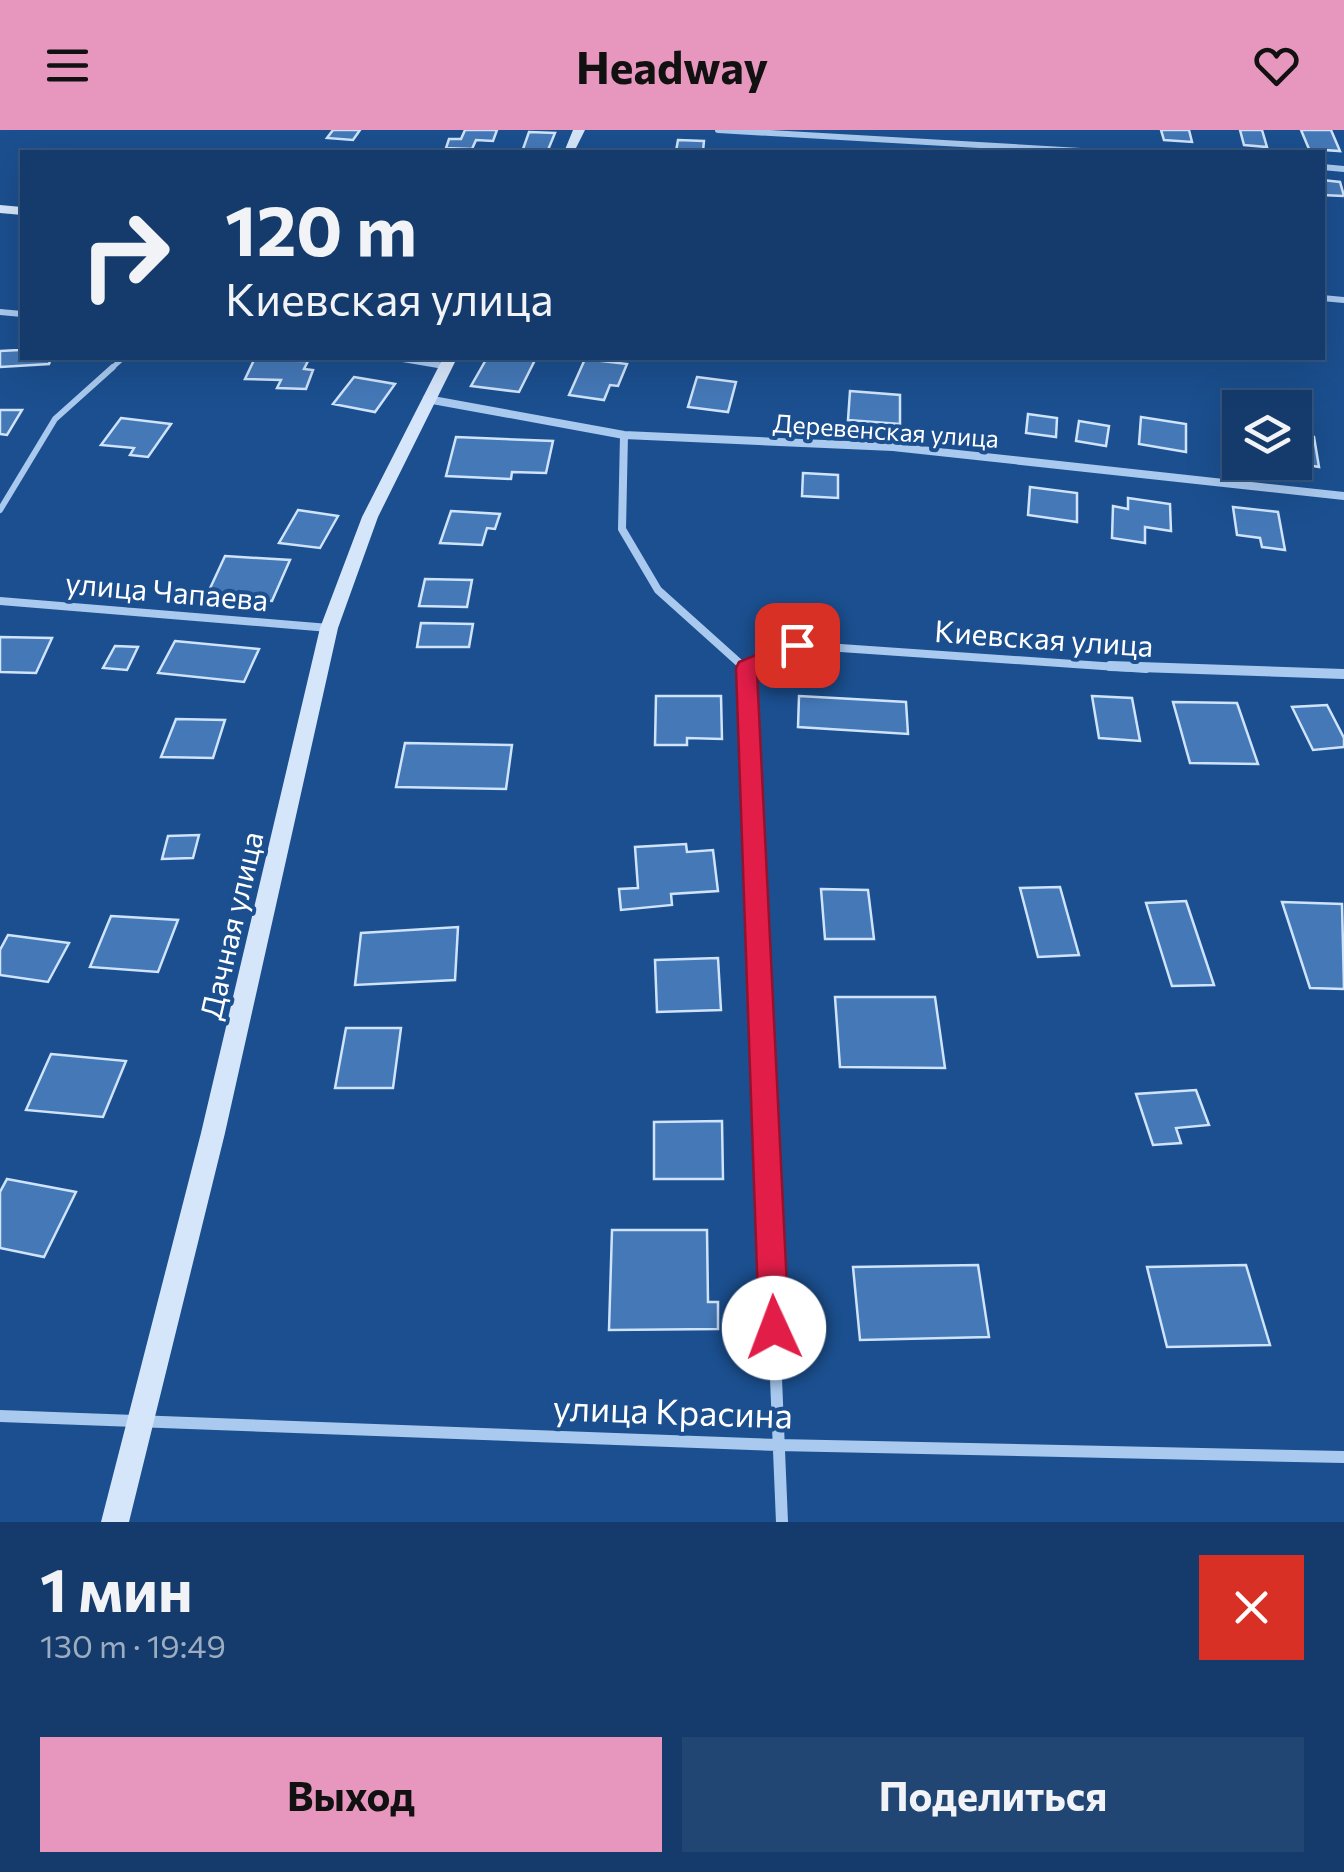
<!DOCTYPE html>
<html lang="ru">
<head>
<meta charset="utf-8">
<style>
	:root { --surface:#143b6b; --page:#214673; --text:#f1f3f6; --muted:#9dadc1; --line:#33557e; --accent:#e797bd }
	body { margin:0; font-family:Commissioner,sans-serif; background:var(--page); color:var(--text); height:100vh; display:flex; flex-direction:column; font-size:38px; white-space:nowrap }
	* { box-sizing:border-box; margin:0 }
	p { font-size:32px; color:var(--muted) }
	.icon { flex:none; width:55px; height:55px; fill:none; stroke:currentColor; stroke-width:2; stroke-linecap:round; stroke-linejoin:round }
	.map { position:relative; height:1392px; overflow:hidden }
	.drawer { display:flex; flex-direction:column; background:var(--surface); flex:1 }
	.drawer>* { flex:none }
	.top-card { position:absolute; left:20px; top:20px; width:1305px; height:210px; border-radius:0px; box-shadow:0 10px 40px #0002,0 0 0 2px var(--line); background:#143b6b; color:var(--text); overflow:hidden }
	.buttons { position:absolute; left:1222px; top:260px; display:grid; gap:20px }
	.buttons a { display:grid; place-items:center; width:90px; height:90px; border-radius:0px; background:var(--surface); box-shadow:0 10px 40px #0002,0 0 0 2px var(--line); font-size:50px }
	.pin { position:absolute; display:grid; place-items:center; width:85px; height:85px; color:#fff; margin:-42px; border-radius:20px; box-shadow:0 5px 15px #0006 }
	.me { position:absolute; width:110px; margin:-55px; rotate:358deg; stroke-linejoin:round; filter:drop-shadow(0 0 8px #0008) }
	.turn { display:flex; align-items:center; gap:35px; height:210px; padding:0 40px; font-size:45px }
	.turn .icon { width:130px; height:130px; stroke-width:2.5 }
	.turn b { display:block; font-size:70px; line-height:85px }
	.round { display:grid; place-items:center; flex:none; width:105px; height:105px; border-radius:0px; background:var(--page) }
	.summary { display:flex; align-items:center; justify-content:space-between; height:170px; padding:0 40px }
	h1 { font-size:60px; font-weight:700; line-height:75px }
	.button { display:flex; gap:20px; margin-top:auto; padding:20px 40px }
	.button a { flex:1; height:115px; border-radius:0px; background:var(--accent); color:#111; font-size:40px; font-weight:700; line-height:115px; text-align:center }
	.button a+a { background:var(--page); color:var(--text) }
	header { display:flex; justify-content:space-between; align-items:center; height:130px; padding:0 40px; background:var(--accent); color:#111; font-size:45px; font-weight:700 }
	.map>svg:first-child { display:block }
	.building { fill:#4478b7; stroke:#cfe3fa; stroke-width:2.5 }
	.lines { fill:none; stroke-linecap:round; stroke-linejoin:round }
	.lane-far1 { stroke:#a9c9ee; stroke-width:5 }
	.lane { stroke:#a9c9ee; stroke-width:6 }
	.street-far3 { stroke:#a9c9ee; stroke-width:6 }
	.street-far2 { stroke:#a9c9ee; stroke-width:8 }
	.street-far1 { stroke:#a9c9ee; stroke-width:10 }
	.street { stroke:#a9c9ee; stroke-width:12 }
	.secondary { fill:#d6e6fa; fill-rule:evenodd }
	.route { fill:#e11d48; stroke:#92132f; stroke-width:2.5 }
	.labels { text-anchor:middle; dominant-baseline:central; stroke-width:8; stroke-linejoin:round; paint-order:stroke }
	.far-street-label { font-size:25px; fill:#fff; stroke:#1b4f8f }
	.street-label { font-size:30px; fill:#fff; stroke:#1b4f8f }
	.near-street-label { font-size:35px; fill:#fff; stroke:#1b4f8f }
</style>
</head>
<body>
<header><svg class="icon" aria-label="menu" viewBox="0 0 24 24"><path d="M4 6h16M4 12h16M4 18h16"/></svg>Headway<svg class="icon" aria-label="heart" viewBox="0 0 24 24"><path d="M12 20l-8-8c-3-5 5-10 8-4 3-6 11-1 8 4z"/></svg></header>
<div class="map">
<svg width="1344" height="1392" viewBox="0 0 1344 1392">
	<rect width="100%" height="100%" fill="#1b4f8f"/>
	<path class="building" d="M 333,0 L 360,0 L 353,10 L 327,8 Z
		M 465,0 L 497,0 L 493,11 L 476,10 L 472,19 L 446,18 L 449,9 L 461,9 Z
		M 1161,0 L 1189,0 L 1192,12 L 1164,10 Z
		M 1240,0 L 1262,0 L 1267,17 L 1244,15 Z
		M 1301,0 L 1331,0 L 1340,21 L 1309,19 Z
		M 529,2 L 555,3 L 548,20 L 523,19 Z
		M 678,10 L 704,11 L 703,21 L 712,22 L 676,21 Z
		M 1322,50 L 1340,52 L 1344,66 L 1322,65 Z
		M 21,214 L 22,228 L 51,228 L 49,234 L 0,237 L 0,221 L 19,220 Z
		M 487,228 L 536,228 L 519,262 L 471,256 Z
		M 585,229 L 627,234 L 618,256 L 610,255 L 604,270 L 569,265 Z
		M 254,230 L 308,231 L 304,239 L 313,240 L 306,259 L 277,258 L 281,250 L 245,249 Z
		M 354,247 L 395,254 L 375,282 L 333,274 Z
		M 697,247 L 736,252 L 728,282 L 688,277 Z
		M 850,261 L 900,265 L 900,294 L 848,290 Z
		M 0,280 L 22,280 L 7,305 L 0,304 Z
		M 1028,284 L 1057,288 L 1056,307 L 1026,303 Z
		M 1141,287 L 1186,294 L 1186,322 L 1139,314 Z
		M 121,288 L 171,294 L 148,327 L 130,325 L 134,318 L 101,315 Z
		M 1079,291 L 1109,296 L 1106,316 L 1076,311 Z
		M 1295,305 L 1314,307 L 1319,337 L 1289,332 L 1295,332 Z
		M 456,307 L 553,311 L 546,343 L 512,342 L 511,349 L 446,346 Z
		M 803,343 L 838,345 L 838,368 L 802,366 Z
		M 1030,357 L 1077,363 L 1077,392 L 1028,385 Z
		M 1128,368 L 1170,374 L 1171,401 L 1145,397 L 1145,413 L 1112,408 L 1113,376 L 1128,379 Z
		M 1233,377 L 1278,382 L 1285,420 L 1262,417 L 1260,408 L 1237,405 Z
		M 298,380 L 338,386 L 320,418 L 279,413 Z
		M 451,381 L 500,384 L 495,399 L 487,398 L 482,415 L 440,413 Z
		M 225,426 L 290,430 L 272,471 L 206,467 Z
		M 425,449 L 472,450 L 467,477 L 419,476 Z
		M 421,493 L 473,494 L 469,517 L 417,517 Z
		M 0,507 L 52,508 L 36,543 L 0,542 Z
		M 175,511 L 259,519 L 244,552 L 158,543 Z
		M 115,516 L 138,517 L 127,540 L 103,538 Z
		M 656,566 L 721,566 L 722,609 L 687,608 L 687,615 L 655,615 Z
		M 799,566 L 906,572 L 908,604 L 798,597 Z
		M 1092,566 L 1132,568 L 1140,611 L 1099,608 Z
		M 1173,572 L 1237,573 L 1258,634 L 1190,633 Z
		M 1327,575 L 1344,608 L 1344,617 L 1313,620 L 1292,577 Z
		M 176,589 L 225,590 L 213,628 L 161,627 Z
		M 405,613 L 512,615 L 506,659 L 396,657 Z
		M 199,705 L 193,728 L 162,729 L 168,706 Z
		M 686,714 L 687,722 L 713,720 L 718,761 L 671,764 L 672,775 L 621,780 L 619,759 L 638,758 L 635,717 Z
		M 1060,757 L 1079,825 L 1038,827 L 1020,758 Z
		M 821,759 L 868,760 L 874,809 L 825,809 Z
		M 1186,771 L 1214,855 L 1172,856 L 1146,773 Z
		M 1282,772 L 1342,774 L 1344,859 L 1310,858 Z
		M 111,786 L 178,790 L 158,842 L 90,837 Z
		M 458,797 L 455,850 L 355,855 L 361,803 Z
		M 8,805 L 69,813 L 48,852 L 0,845 L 0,820 Z
		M 718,828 L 721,880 L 657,882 L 655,830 Z
		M 835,867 L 935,867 L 945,938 L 840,937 Z
		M 346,898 L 401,898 L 393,958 L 335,958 Z
		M 51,924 L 126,931 L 103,987 L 26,980 Z
		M 1196,960 L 1209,995 L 1176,998 L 1181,1013 L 1153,1015 L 1136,964 Z
		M 722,991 L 723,1049 L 654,1049 L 654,992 Z
		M 7,1049 L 76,1062 L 44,1127 L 0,1118 L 0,1062 Z
		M 612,1100 L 707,1100 L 708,1172 L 718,1172 L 718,1199 L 609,1200 Z
		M 978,1135 L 989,1207 L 860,1210 L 853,1137 Z
		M 1246,1135 L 1270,1215 L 1167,1217 L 1147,1137 Z"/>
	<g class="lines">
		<path class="lane-far1" d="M 111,239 L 123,228"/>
		<path class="lane" d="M 0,380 L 55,289 L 113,237"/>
		<path class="street-far3" d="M 718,0 L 1098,22
			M 1322,37 L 1344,39
			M 1322,168 L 1344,170
			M 0,182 L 22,184
			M 397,228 L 444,236"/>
		<path class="street-far2" d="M 427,269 L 624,305 L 893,317 L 1344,366
			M 624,305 L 622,399 L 658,460 L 746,539
			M 0,471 L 329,498
			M 746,538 L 797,515 L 1146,539"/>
		<path class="street-far1" d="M 744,536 L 762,917
			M 1110,536 L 1344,544
			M 746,538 L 749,536"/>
		<path class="street" d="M 762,914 L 782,1392
			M 0,1286 L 778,1315 L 1344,1327"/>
		<path class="secondary" d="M 573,0 L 585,0 L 574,22 L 564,22 Z
			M 0,75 L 22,77 L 22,85 L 0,83 Z
			M 443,228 L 457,228 L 378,387 L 338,498 L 225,1003 L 129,1392 L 101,1392 L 201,1003 L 320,498 L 362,387 Z"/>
	</g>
	<path class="route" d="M 797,508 L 807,515 L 804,520 L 757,542 L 789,1198 L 784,1209 L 774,1213 L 763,1209 L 759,1198 L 736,538 L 739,532 Z"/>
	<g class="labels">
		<g class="far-street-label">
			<text transform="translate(886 300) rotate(4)">Деревенская улица</text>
		</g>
		<g class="street-label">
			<text transform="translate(167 460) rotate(5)">улица Чапаева</text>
			<text transform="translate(1044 507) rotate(4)">Киевская улица</text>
			<text transform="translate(230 795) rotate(-77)">Дачная улица</text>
		</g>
		<g class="near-street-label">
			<text transform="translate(673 1280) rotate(2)">улица Красина</text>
		</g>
	</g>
</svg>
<div class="buttons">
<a><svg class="icon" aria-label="layers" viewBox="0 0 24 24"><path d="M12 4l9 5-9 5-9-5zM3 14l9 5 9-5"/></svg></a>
</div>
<div class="pin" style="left:797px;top:515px;background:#d93025"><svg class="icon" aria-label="arrive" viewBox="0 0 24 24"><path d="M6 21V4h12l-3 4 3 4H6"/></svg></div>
<svg class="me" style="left:774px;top:1198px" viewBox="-20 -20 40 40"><circle r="19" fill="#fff"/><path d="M0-13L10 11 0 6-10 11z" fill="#e11d48"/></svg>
<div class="top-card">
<div class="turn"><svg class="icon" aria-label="right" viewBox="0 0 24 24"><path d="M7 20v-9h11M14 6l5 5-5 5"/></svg><div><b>120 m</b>Киевская улица</div></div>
</div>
</div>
<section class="drawer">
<div class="summary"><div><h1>1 мин</h1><p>130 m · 19:49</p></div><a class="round" style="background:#d93025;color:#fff"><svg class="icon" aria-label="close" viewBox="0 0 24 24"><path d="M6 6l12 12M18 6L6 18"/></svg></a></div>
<div class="button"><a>Выход</a><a>Поделиться</a></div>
</section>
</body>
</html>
